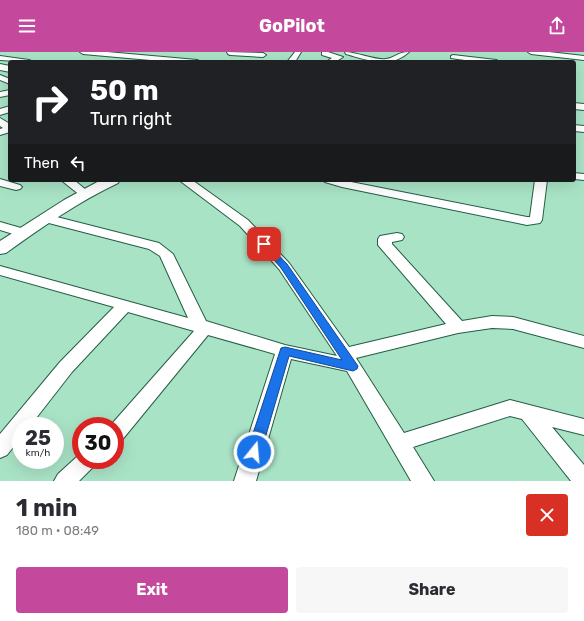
<!DOCTYPE html>
<html lang="en">
<head>
<meta charset="utf-8">
<style>
	:root { --surface:#fff; --page:#f7f7f7; --text:#2b2b33; --muted:#7c7c81; --accent:#c4499c }
	body { margin:0; font-family:Rubik,sans-serif; background:var(--page); color:var(--text); height:100vh; display:flex; flex-direction:column; font-size:15px; white-space:nowrap }
	* { box-sizing:border-box; margin:0 }
	p { font-size:13px; color:var(--muted) }
	.icon { flex:none; width:22px; height:22px; fill:none; stroke:currentColor; stroke-width:2; stroke-linecap:round; stroke-linejoin:round }
	.map { position:relative; height:429px; overflow:hidden }
	.panel { display:flex; flex-direction:column; background:var(--surface); flex:1 }
	.panel>* { flex:none }
	.guide { position:absolute; left:8px; top:8px; width:568px; height:122px; border-radius:4px; box-shadow:0 4px 16px #0002; background:#202124; color:#fff; overflow:hidden }
	.speed { position:absolute; left:12px; top:365px; display:flex; gap:8px; font-size:20px; font-weight:700; text-align:center }
	.speed>* { display:grid; place-content:center; width:52px; height:52px; border-radius:50%; background:var(--surface); box-shadow:0 4px 16px #0002; line-height:1 }
	.speed small { font-size:10px; font-weight:400 }
	.speed .limit { border:6px solid #d22; background:#fff; color:#111 }
	.pin { position:absolute; display:grid; place-items:center; width:34px; height:34px; color:#fff; margin:-17px; border-radius:8px; box-shadow:0 2px 6px #0006 }
	.me { position:absolute; width:44px; margin:-22px; rotate:17deg; stroke-linejoin:round; filter:drop-shadow(0 0 3px #0008) }
	.turn { display:flex; align-items:center; gap:14px; height:84px; padding:0 16px; font-size:18px }
	.turn .icon { width:52px; height:52px; stroke-width:2.5 }
	.turn b { display:block; font-size:28px; line-height:34px }
	.then { display:flex; align-items:center; height:38px; padding:0 16px; background:#0003; gap:8px; font-size:15px }
	.round { display:grid; place-items:center; flex:none; width:42px; height:42px; border-radius:4px; background:var(--page) }
	.headline { display:flex; align-items:center; justify-content:space-between; height:68px; padding:0 16px }
	h1 { font-size:24px; font-weight:700; line-height:30px }
	.action { display:flex; gap:8px; margin-top:auto; padding:8px 16px }
	.action a { flex:1; height:46px; border-radius:4px; background:var(--accent); color:#fff; font-size:16px; font-weight:700; line-height:46px; text-align:center }
	.action a+a { background:var(--page); color:var(--text) }
	header { display:flex; justify-content:space-between; align-items:center; height:52px; padding:0 16px; background:var(--accent); color:#fff; font-size:18px; font-weight:700 }
	.map>svg:first-child { display:block }
	.lines { fill:none; stroke-linecap:round; stroke-linejoin:round }
	.minor-casing { stroke:#245d45; stroke-width:2 }
	.tertiary-casing { stroke:#245d45; stroke-width:2 }
	.minor { fill:#fff; fill-rule:evenodd }
	.tertiary { fill:#fff; fill-rule:evenodd }
	.route { fill:#1a73e8; stroke:#114b97 }
</style>
</head>
<body>
<header><svg class="icon" aria-label="menu" viewBox="0 0 24 24"><path d="M4 6h16M4 12h16M4 18h16"/></svg>GoPilot<svg class="icon" aria-label="share" viewBox="0 0 24 24"><path d="M12 15V3M7 8l5-5 5 5M5 13v7h14v-7"/></svg></header>
<div class="map">
<svg width="584" height="429" viewBox="0 0 584 429">
	<rect width="100%" height="100%" fill="#a9e3c6"/>
	<g class="lines">
		<defs>
			<path id="minor" d="M 80,0 L 107,0 L 197,8 L 201,10 L 173,10 L 83,2 Z
				M 227,0 L 263,1 L 266,3 L 263,5 L 230,3 L 228,2 Z
				M 295,0 L 301,0 L 295,10 L 287,10 Z
				M 322,0 L 328,0 L 343,5 L 335,10 L 326,10 L 332,6 L 322,3 Z
				M 345,0 C 356,0 378,9 386,7 C 395,6 397,0 409,0 C 391,17 367,8 346,2 Z
				M 528,0 L 549,0 L 584,4 L 584,8 L 531,2 Z
				M 453,3 L 496,8 L 500,10 L 478,10 L 451,6 L 451,4 Z
				M 0,4 L 29,8 L 33,10 L 0,8 Z
				M 0,23 L 10,27 L 10,32 L 0,28 Z
				M 10,38 L 10,43 L 0,45 L 0,40 Z
				M 574,51 L 584,52 L 584,58 L 574,57 Z
				M 10,54 L 10,60 L 0,63 L 0,57 Z
				M 0,66 L 10,72 L 10,80 L 0,83 L 0,77 L 3,76 L 0,74 Z
				M 574,73 L 584,74 L 584,80 L 574,79 Z
				M 574,121 L 584,122 L 584,128 L 574,127 Z
				M 0,127 L 20,133 L 22,135 L 20,137 L 16,138 L 0,134 Z
				M 61,128 L 74,128 L 91,142 L 89,144 L 81,144 Z
				M 179,128 L 192,128 L 248,168 L 289,211 L 349,295 L 446,272 L 378,193 L 378,187 L 380,184 L 397,181 L 402,182 L 404,185 L 402,188 L 392,190 L 392,192 L 462,269 L 492,264 L 513,265 L 584,284 L 584,296 L 513,277 L 492,276 L 458,281 L 356,306 L 404,381 L 510,348 L 584,367 L 584,383 L 552,375 L 584,413 L 584,429 L 571,429 L 522,367 L 510,364 L 413,395 L 434,429 L 411,429 L 347,319 L 291,307 L 256,429 L 234,429 L 275,302 L 208,283 L 122,388 L 115,390 L 115,374 L 110,374 L 194,279 L 128,260 L 72,320 L 30,374 L 21,374 L 21,385 L 7,403 L 0,406 L 0,382 L 60,310 L 114,255 L 0,223 L 0,214 L 188,266 L 160,204 L 149,197 L 41,169 L 39,166 L 41,163 L 45,162 L 159,191 L 173,202 L 206,269 L 285,293 L 337,304 L 279,217 L 240,174 Z
				M 323,128 L 341,128 L 527,165 L 530,165 L 535,128 L 547,128 L 542,168 L 540,171 L 527,173 L 342,135 L 325,130 Z
				M 0,170 L 28,178 L 29,181 L 28,184 L 23,185 L 0,178 Z
				M 81,401 L 81,408 L 97,408 L 94,414 L 79,429 L 54,429 L 58,422 Z"/>
			<path id="tertiary" d="M 0,12 L 10,14 L 10,20 L 0,18 Z
				M 101,128 L 120,128 L 118,131 C 78,150 42,175 6,201 L 0,202 L 0,189 L 64,148 Z"/>
		</defs>
		<use href="#minor" class="minor-casing"/>
		<use href="#tertiary" class="tertiary-casing"/>
		<use href="#minor" class="minor"/>
		<use href="#tertiary" class="tertiary"/>
	</g>
	<path class="route" d="M 264,190 L 267,191 L 287,212 L 358,314 L 357,317 L 353,319 L 289,304 L 261,400 L 259,404 L 254,406 L 249,404 L 247,400 L 281,296 L 285,295 L 342,308 L 281,216 L 260,192 Z"/>
</svg>
<div class="speed"><div>25<small>km/h</small></div><div class="limit">30</div></div>
<div class="pin" style="left:264px;top:192px;background:#d93025"><svg class="icon" aria-label="arrive" viewBox="0 0 24 24"><path d="M6 21V4h12l-3 4 3 4H6"/></svg></div>
<svg class="me" style="left:254px;top:400px" viewBox="-20 -20 40 40"><circle r="17" fill="#1a73e8" stroke="#fff" stroke-width="3"/><path d="M0-11L8 9 0 5-8 9z" fill="#fff"/></svg>
<div class="guide">
<div class="turn"><svg class="icon" aria-label="right" viewBox="0 0 24 24"><path d="M7 20v-9h11M14 6l5 5-5 5"/></svg><div><b>50 m</b>Turn right</div></div>
<div class="then">Then<svg class="icon" aria-label="left" viewBox="0 0 24 24"><path d="M17 20v-9H6M10 6l-5 5 5 5"/></svg></div>
</div>
</div>
<section class="panel">
<div class="headline"><div><h1>1 min</h1><p>180 m · 08:49</p></div><a class="round" style="background:#d93025;color:#fff"><svg class="icon" aria-label="close" viewBox="0 0 24 24"><path d="M6 6l12 12M18 6L6 18"/></svg></a></div>
<div class="action"><a>Exit</a><a>Share</a></div>
</section>
</body>
</html>
